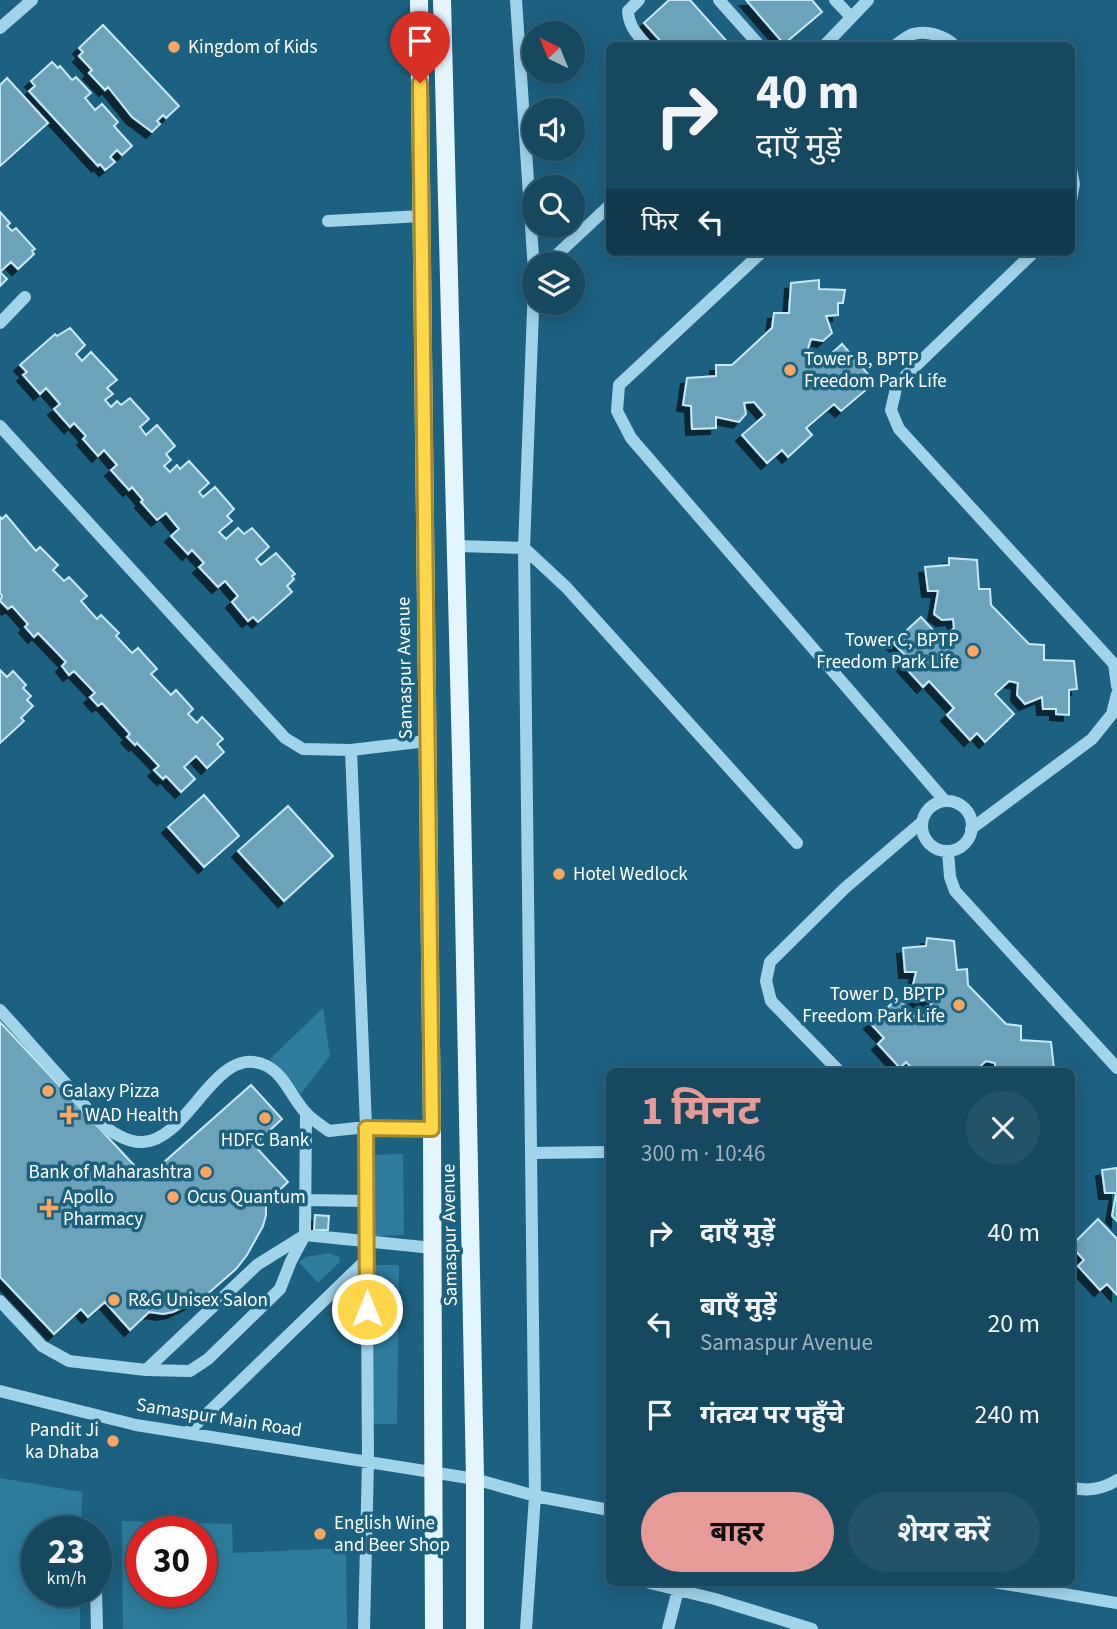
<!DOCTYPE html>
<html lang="hi">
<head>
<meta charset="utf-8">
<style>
	:root { --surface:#164960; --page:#235369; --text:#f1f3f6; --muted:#9eb2bd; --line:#356175; --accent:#e69b98 }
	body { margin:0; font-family:"Source Sans 3","Noto Sans Devanagari",sans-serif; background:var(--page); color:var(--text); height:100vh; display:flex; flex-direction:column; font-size:26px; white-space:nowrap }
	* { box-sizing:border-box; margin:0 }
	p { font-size:23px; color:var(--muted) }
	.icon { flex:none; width:38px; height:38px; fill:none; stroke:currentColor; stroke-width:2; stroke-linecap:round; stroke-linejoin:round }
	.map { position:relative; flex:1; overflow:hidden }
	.drawer { position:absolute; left:606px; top:1068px; width:469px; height:518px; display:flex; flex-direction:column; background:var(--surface); border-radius:10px; box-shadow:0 4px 18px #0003,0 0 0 2px var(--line) }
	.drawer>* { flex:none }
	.guide { position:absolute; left:606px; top:42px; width:469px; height:214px; border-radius:10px; box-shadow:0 4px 18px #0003,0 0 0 2px var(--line); background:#164960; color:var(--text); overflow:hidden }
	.needle { width:46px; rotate:317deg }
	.fabs { position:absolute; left:522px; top:21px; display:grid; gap:14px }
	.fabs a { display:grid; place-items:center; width:63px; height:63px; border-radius:50%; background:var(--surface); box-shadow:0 4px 18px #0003,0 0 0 2px var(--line); font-size:35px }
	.speed { position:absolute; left:21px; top:1516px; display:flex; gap:14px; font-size:35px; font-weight:700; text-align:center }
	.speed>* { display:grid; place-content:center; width:91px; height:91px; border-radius:50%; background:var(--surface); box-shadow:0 4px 18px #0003,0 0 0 2px var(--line); line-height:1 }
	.speed small { font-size:18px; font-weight:400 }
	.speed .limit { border:10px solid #d22; background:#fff; color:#111 }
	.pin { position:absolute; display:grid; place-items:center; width:60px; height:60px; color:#fff; margin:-72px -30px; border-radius:50% 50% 50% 0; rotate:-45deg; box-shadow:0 0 7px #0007 }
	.pin .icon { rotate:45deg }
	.me { position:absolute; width:77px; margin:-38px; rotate:0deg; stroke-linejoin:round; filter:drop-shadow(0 0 5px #0008) }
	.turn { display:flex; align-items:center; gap:24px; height:147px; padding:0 35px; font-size:32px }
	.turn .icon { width:91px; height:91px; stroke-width:2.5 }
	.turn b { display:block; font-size:49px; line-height:60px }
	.then { display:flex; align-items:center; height:66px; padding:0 35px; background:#0003; gap:14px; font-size:26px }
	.round { display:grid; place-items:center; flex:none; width:74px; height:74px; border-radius:37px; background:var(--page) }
	.head { display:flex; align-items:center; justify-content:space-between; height:119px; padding:0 35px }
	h1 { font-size:42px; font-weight:700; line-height:52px; color:var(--accent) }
	.button { display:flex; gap:14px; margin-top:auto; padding:14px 35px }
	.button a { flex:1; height:80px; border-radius:42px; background:var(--accent); color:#111; font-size:28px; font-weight:700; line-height:80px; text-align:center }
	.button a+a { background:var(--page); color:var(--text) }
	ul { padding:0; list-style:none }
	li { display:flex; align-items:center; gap:21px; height:91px; padding:0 35px }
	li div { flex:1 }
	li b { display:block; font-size:26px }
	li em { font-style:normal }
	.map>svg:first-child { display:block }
	.grass { fill:#2d7c9c; fill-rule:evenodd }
	.building { fill:#6ca3ba; stroke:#c6e8f7; stroke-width:2; filter:url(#shadow) }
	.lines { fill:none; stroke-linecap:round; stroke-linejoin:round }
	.minor { stroke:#a2d4e9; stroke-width:12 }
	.major { stroke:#e4f5fe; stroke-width:18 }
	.route-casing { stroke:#a68a30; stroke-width:18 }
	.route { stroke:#ffd54a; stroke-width:12 }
	.poi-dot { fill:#f8a660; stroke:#1d6180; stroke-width:2.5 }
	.labels { text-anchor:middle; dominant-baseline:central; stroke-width:7; stroke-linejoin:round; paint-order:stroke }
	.poi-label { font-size:19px; fill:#fff; stroke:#1d6180; text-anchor:start }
	.street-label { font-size:19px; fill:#fff; stroke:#1d6180 }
</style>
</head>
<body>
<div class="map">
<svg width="1117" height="1629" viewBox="0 0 1117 1629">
	<defs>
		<filter id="shadow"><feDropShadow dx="-6" dy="6" stdDeviation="0" flood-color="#0009"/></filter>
	</defs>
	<rect width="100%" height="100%" fill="#1d6180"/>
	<path class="grass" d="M 323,1008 L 330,1056 L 301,1094 L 270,1059 Z
		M 403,1154 L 404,1235 L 372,1236 L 370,1155 Z
		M 328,1253 L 339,1257 L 340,1262 L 318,1283 L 299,1262 L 306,1257 Z
		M 374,1265 L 399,1265 L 397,1424 L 372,1424 Z
		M 0,1478 L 82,1492 L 81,1531 L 37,1531 L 37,1591 L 80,1591 L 80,1629 L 0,1629 Z
		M 122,1521 L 232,1524 L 233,1553 L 346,1548 L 347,1629 L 123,1629 ZM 142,1531 L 201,1531 L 201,1591 L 142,1591 Z"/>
	<path class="building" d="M 669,0 L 690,0 L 731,46 L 665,46 L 644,23 Z
		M 746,0 L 812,0 L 822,12 L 784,44 Z
		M 103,25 L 179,106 L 166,118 L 163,115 L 157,121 L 160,124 L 152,132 L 132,117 L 108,87 L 105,90 L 89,73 L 92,70 L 79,56 L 83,52 L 79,48 Z
		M 52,62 L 58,68 L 60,66 L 72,80 L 76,77 L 91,93 L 85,98 L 95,110 L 102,104 L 118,122 L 114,126 L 132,146 L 122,155 L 117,150 L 110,157 L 115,162 L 105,170 L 100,164 L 98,166 L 29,91 L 35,86 L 31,81 Z
		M 7,78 L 48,123 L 0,166 L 0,85 Z
		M 0,212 L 10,223 L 7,226 L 12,231 L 16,228 L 35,249 L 32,251 L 34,254 L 18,269 L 11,262 L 0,272 Z
		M 0,272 L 7,279 L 0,286 Z
		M 819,280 L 819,289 L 845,290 L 843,303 L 838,303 L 838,315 L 826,316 L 832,333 L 823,341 L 811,339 L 808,349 L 821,363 L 842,344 L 868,374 L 860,382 L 867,389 L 841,411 L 834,404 L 806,428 L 812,435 L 788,457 L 782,450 L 767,463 L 742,435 L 765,415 L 754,402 L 744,403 L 746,414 L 739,422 L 716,417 L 716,428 L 692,429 L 691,406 L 683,405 L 687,378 L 716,376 L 716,365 L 732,365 L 772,328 L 774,313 L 789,313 L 791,283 Z
		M 70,328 L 85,345 L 76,354 L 82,361 L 91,352 L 117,380 L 107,388 L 113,394 L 105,400 L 111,407 L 117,401 L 121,405 L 130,398 L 149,419 L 140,427 L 146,435 L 157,425 L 175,446 L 166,454 L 171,460 L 164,466 L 170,472 L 177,465 L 180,469 L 189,461 L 209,483 L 199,492 L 203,497 L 215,487 L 234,509 L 227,516 L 232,521 L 219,532 L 226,539 L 238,528 L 244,534 L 252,528 L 269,547 L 256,559 L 261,565 L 276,553 L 295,574 L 292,576 L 294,579 L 287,586 L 292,592 L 258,622 L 253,617 L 248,621 L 232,602 L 238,596 L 225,581 L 218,587 L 199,567 L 204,563 L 192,550 L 188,554 L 171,536 L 179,529 L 166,513 L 157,520 L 141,502 L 143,500 L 132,487 L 129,490 L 111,470 L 117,465 L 104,450 L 98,456 L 83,439 L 86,436 L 74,423 L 70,427 L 54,409 L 60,404 L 46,388 L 40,394 L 23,375 L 27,372 L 20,365 L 55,334 L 57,336 Z
		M 6,515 L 36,551 L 40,547 L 58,565 L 53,570 L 64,581 L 69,577 L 87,596 L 81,601 L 97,619 L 101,615 L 119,633 L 116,636 L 132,653 L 138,648 L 157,669 L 151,674 L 171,695 L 176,690 L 193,709 L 188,714 L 197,723 L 202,717 L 223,739 L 217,744 L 224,752 L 207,768 L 196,756 L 184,767 L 195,779 L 181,792 L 166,776 L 163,779 L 154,770 L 159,766 L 137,743 L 135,745 L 127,737 L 130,734 L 102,703 L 98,706 L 90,697 L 95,693 L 74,671 L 69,675 L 62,666 L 66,662 L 38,633 L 34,637 L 25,627 L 28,624 L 12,606 L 8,609 L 0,601 L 2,596 L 0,593 L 0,517 L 2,519 Z
		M 949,558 L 977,560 L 979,589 L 990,589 L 991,605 L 1029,644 L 1044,645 L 1044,660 L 1074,661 L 1077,689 L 1069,690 L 1069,715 L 1056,714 L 1056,709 L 1043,709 L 1042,697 L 1025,704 L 1017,695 L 1018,683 L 1009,681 L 995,694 L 1014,714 L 985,742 L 977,733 L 970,740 L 947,715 L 954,708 L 929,681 L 923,687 L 901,663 L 907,657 L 893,643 L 921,617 L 942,640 L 954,628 L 953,619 L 942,620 L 934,614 L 938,591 L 928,591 L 925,567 L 949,565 Z
		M 0,670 L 7,677 L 13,671 L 26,685 L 23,688 L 31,696 L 27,700 L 33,706 L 21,718 L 24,721 L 0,743 Z
		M 204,795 L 239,836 L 204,867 L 168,827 Z
		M 288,806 L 333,856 L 284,901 L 238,851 Z
		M 927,938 L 954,941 L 957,970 L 967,969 L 968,985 L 1006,1024 L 1021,1026 L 1021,1040 L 1051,1042 L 1054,1069 L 995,1071 L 995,1063 L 986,1061 L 975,1071 L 915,1071 L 906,1062 L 900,1068 L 878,1044 L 884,1038 L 870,1023 L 898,998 L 919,1020 L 931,1008 L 930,999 L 919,1001 L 911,994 L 916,972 L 905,972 L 903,948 L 926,946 Z
		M 0,1022 L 146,1178 L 251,1085 L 282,1119 L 254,1145 L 288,1182 L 266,1203 L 266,1215 L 263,1226 L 247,1255 L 236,1269 L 203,1298 L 173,1312 L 163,1314 L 149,1312 L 130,1330 L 105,1302 L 88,1317 L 81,1309 L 54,1334 L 0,1277 Z
		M 1117,1168 L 1117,1221 L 1112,1216 L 1116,1193 L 1105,1193 L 1102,1170 Z
		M 315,1215 L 329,1216 L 328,1230 L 314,1230 Z
		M 1098,1219 L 1117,1239 L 1117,1295 L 1107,1284 L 1100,1290 L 1078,1266 L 1084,1260 L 1071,1246 Z"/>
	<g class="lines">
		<path class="minor" d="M 516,0 L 534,271
			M 639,0 L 628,11 C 629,27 637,34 647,46
			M 719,0 L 760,46
			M 835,0 L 851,17
			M 0,28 L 32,0
			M 824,46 L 868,0
			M 894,46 C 900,42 907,36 913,34 C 927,30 946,36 955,46
			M 1071,169 L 1074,184 L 1071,200
			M 328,221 L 422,216
			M 762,252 L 619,385 L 617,411 L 631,438 L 945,801
			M 1034,252 L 897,384 L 891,410 L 899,429 L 1114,664 L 1117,686
			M 547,264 L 609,206
			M 0,323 L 25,297
			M 0,426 L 285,738 L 303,749 L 351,750 L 427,741
			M 456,546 L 524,548 L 566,587 L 797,843
			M 351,750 L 366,1127 L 368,1462 L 364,1629
			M922 826a25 25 0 1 1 50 0a25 25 0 1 1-50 0Z
			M 971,829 L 1092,739 L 1112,714 L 1117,694
			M 948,851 L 950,877 L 955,891 L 1117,1068
			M 0,1010 C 23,1035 45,1061 68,1086 C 78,1098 88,1111 100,1122 C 110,1132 128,1143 143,1142 C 190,1140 216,1040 267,1066 C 286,1076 293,1101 308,1115 C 314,1121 322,1126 329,1131 L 366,1127 L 432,1129
			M 839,1071 L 771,1001 L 766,981 L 770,962 L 845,888 L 922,822
			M 531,1153 L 609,1152
			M 306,1200 L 366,1201
			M 0,1301 L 42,1346 L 69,1361 L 146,1370 L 190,1371 L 208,1359 L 280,1289 L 291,1261 L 305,1235 L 306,1113
			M 146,1370 L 257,1265 L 305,1235 L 433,1248
			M 0,1391 L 136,1425 L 475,1479 L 535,1496 L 609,1510
			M 187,1433 L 367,1259
			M 1071,1487 C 1086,1492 1103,1489 1117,1480
			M 646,1582 L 715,1599 L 812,1629
			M 994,1582 L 1117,1603
			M 96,1591 L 97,1629
			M 526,1629 L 535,1496 L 524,548 L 534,284
			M 668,1629 L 678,1590"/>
		<path class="major" d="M 419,0 L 432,1129 L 434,1629
			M 442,0 L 461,755 L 475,1479 L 475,1629"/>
	</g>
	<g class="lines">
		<defs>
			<path id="route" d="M 367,1309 L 366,1128 L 432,1129 L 420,83"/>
		</defs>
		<use href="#route" class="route-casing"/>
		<use href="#route" class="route"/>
	</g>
	<g class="poi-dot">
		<circle cx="174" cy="47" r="7"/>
		<circle cx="790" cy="370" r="7"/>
		<circle cx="973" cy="651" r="7"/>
		<circle cx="559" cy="874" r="7"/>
		<circle cx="959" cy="1005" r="7"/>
		<circle cx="48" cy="1091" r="7"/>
		<path d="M65.5 1104.5h7v7h7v7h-7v7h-7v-7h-7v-7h7z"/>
		<circle cx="265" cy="1118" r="7"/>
		<circle cx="206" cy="1172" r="7"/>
		<circle cx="173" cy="1197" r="7"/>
		<path d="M45.5 1197.5h7v7h7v7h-7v7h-7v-7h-7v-7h7z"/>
		<circle cx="114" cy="1300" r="7"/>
		<circle cx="113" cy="1441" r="7"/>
		<circle cx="320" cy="1534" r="7"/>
	</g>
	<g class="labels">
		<g class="poi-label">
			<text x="188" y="47">Kingdom of Kids</text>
			<text x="804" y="359">Tower B, BPTP<tspan x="804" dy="22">Freedom Park Life</tspan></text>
			<text x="959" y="640" text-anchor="end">Tower C, BPTP<tspan x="959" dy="22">Freedom Park Life</tspan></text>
			<text x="573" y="874">Hotel Wedlock</text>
			<text x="945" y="994" text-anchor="end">Tower D, BPTP<tspan x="945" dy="22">Freedom Park Life</tspan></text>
			<text x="62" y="1091">Galaxy Pizza</text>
			<text x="85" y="1115">WAD Health</text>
			<text x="265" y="1140" text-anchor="middle">HDFC Bank</text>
			<text x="192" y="1172" text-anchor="end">Bank of Maharashtra</text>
			<text x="63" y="1197">Apollo<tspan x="63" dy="22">Pharmacy</tspan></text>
			<text x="187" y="1197">Ocus Quantum</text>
			<text x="128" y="1300">R&amp;G Unisex Salon</text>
			<text x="99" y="1430" text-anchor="end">Pandit Ji<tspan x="99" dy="22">ka Dhaba</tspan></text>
			<text x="334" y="1523">English Wine<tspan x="334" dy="22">and Beer Shop</tspan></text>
		</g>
		<g class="street-label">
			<text transform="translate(405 668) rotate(-91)">Samaspur Avenue</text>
			<text transform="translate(450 1235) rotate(-91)">Samaspur Avenue</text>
			<text transform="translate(219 1418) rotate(9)">Samaspur Main Road</text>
		</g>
	</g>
</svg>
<div class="fabs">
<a><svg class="needle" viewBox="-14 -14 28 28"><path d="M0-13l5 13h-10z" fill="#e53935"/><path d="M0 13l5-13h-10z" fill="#9eb2bd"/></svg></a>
<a><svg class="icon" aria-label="sound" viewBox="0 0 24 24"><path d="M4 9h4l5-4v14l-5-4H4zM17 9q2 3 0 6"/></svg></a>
<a><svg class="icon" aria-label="search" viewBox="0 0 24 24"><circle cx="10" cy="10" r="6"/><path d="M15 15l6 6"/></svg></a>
<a><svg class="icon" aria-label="layers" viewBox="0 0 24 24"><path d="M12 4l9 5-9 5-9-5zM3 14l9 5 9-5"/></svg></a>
</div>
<div class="speed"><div>23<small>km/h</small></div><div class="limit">30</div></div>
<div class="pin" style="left:420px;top:83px;background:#d93025"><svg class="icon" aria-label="arrive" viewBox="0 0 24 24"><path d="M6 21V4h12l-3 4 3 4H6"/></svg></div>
<svg class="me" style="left:367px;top:1309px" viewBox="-20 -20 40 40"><circle r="17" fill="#ffd54a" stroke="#fff" stroke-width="3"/><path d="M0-11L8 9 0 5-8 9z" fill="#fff"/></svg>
<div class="guide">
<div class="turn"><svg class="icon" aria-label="right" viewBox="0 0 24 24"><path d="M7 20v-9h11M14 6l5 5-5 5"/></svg><div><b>40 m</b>दाएँ मुड़ें</div></div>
<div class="then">फिर<svg class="icon" aria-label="left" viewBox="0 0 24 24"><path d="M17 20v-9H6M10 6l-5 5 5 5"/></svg></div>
</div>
<section class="drawer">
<div class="head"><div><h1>1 मिनट</h1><p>300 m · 10:46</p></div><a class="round"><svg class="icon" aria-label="close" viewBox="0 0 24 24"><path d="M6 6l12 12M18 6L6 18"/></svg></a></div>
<ul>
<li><svg class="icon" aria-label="right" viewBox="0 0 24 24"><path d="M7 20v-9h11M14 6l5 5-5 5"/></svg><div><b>दाएँ मुड़ें</b></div><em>40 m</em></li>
<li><svg class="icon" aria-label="left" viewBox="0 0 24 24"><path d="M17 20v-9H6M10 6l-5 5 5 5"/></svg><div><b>बाएँ मुड़ें</b><p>Samaspur Avenue</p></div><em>20 m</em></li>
<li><svg class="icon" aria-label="arrive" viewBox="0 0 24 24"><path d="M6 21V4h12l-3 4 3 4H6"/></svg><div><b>गंतव्य पर पहुँचे</b></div><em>240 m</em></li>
</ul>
<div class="button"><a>बाहर</a><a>शेयर करें</a></div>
</section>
</div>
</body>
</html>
